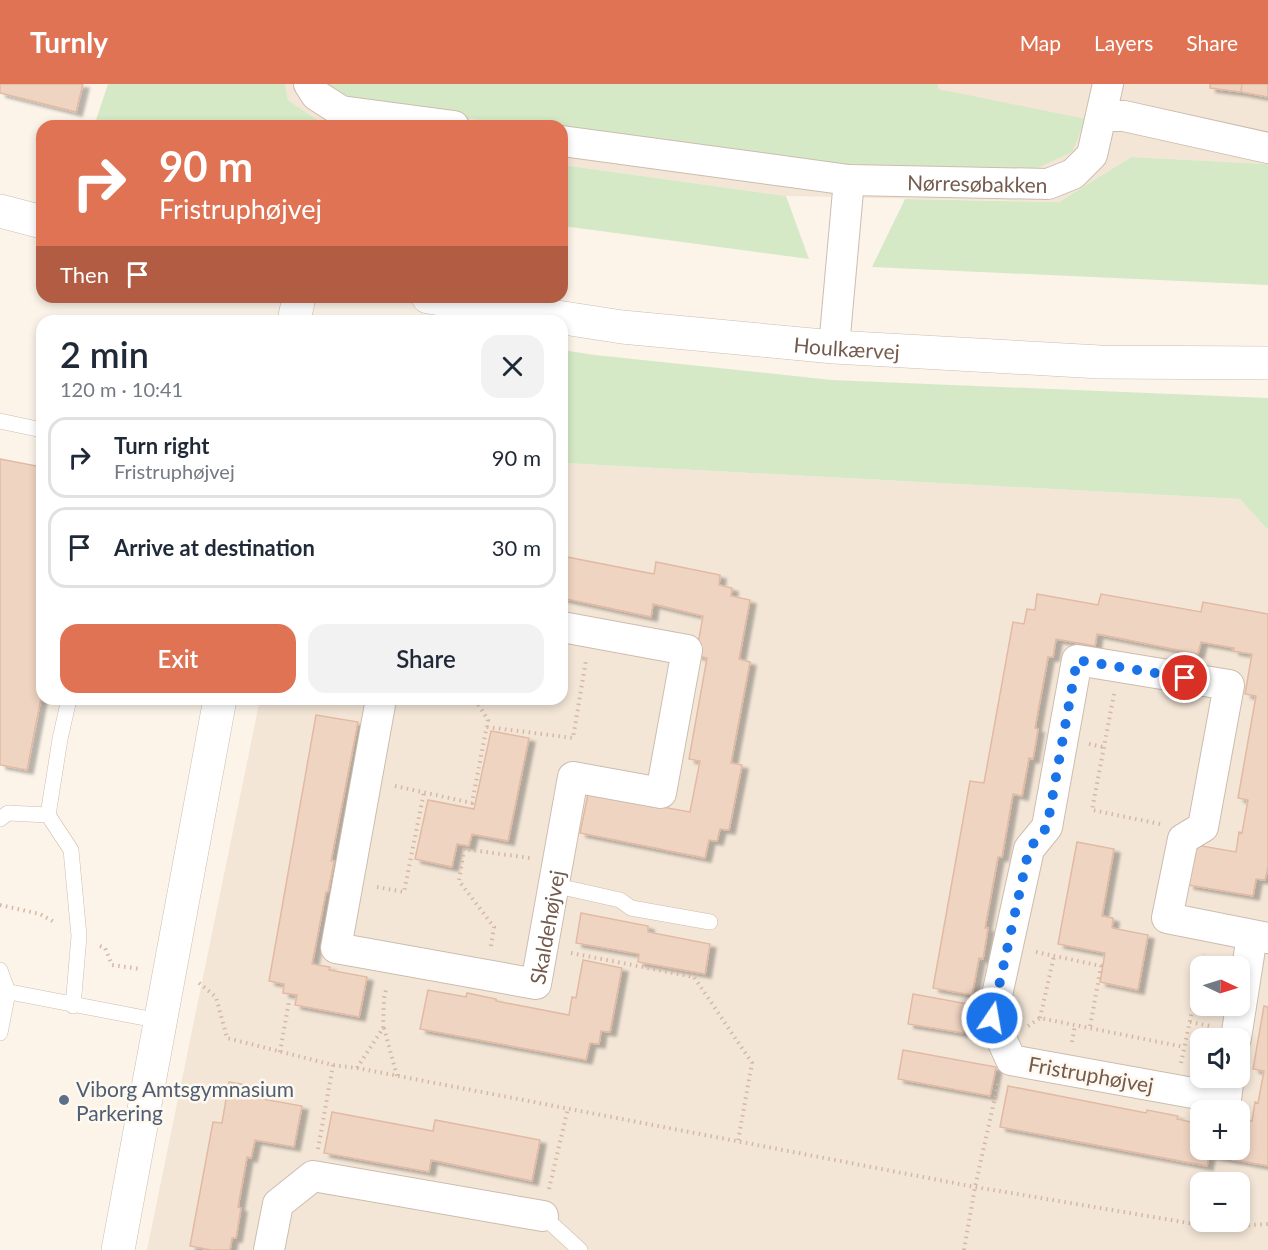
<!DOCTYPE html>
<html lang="en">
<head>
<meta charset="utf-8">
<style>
	:root { --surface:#fff; --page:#f2f2f3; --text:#1f2937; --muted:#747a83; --line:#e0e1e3; --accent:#df7354 }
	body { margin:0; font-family:Lato,sans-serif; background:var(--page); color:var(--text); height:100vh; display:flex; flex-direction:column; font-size:22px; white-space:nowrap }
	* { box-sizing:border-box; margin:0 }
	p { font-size:20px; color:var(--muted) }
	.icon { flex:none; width:33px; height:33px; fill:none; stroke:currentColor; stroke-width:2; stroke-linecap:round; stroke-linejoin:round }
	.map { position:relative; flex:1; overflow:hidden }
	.sheet { position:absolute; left:36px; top:231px; width:532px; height:390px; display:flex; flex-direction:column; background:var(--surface); border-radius:18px; box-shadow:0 3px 9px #0003 }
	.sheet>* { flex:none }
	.guide { position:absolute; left:36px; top:36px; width:532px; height:183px; border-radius:18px; box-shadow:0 3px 9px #0003; background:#df7354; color:#fff; overflow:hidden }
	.needle { width:39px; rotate:94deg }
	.controls { position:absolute; left:1190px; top:872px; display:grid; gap:12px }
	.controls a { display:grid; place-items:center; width:60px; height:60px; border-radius:12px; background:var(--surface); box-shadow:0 3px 9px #0003; font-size:30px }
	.pin { position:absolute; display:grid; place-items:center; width:51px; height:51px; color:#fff; margin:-26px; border:3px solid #fff; border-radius:50%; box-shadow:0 2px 6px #0007 }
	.me { position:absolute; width:66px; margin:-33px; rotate:12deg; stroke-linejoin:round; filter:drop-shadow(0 0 4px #0008) }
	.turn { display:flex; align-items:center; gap:21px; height:126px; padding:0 24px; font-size:27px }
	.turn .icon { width:78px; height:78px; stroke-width:2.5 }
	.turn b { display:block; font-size:42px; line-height:51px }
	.then { display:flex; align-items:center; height:57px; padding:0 24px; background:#0003; gap:12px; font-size:22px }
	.round { display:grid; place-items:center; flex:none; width:63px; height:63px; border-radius:18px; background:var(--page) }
	.overview { display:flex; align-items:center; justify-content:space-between; height:102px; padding:0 24px }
	h1 { font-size:36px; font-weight:600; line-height:45px }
	.cta { display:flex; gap:12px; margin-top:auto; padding:12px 24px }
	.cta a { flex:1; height:69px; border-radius:18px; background:var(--accent); color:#fff; font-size:24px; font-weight:600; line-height:69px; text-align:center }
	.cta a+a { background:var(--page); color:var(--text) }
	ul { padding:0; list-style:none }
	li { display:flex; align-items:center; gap:18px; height:81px; margin:0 12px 9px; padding:0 12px; border:3px solid var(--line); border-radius:18px }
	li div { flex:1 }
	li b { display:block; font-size:22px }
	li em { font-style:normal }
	header { display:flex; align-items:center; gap:36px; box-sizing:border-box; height:84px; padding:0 30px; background:var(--accent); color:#fff }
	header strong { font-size:28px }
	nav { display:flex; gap:33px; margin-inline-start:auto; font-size:21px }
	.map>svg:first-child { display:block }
	.residential { fill:#f3e6d7; fill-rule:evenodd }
	.green { fill:#d5e9c7 }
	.building { fill:#f0d4c2; stroke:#e2baa3; stroke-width:1.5; filter:url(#shadow) }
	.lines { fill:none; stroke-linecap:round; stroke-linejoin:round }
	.service-casing { stroke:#cdbcaf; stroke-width:16 }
	.minor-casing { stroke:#cdbcaf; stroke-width:32 }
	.tertiary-casing { stroke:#cdbcaf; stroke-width:34 }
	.path { stroke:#d5b7a4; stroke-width:4; stroke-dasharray:1.5 4.5; stroke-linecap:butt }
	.service { stroke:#fff; stroke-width:15 }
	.minor { stroke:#fff; stroke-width:30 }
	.tertiary { stroke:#fff; stroke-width:33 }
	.route { stroke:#1a73e8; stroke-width:10; stroke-dasharray:0 18 }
	.service-dot { fill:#5c6f8a; stroke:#fef8ef; stroke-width:2 }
	.labels { text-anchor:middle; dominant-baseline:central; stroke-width:5; stroke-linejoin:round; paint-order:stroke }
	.street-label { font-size:21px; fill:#755b4d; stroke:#fef8ef }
	.service-label { font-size:21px; fill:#4e5e75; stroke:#fef8ef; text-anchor:start }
</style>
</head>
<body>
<header>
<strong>Turnly</strong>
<nav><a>Map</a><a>Layers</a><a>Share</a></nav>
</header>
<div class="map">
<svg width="1268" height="1166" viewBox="0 0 1268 1166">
	<defs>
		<filter id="shadow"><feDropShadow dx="6" dy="4" stdDeviation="1.5" flood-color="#0004"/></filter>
	</defs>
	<rect width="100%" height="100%" fill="#fcf4e9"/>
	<path class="residential" d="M 285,0 L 1268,0 L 1268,80 L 1131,73 L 1059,118 L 786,112 L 563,81 L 562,42 L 326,42 L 288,16 Z
		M 563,379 L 1240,415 L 1268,446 L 1268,1166 L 147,1166 L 260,615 L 562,615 ZM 1200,882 L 1239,882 L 1239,921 L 1200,921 ZM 1200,954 L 1239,954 L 1239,993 L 1200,993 ZM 1200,1026 L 1239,1026 L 1239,1065 L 1200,1065 ZM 1200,1098 L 1239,1098 L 1239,1137 L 1200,1137 Z"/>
	<path class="green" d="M 108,0 L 285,0 L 288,16 L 326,42 L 94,42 Z
		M 328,0 L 938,0 L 938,5 L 1086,35 L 1072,68 L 1031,87 L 837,81 L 563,46 L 562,42 L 529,42 L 361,21 Z
		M 1131,73 L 1268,80 L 1268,201 L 872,183 L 905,115 L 1059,118 Z
		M 563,81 L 786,112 L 809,175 L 563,142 Z
		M 562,266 L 595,271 L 832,296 L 1268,314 L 1268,446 L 1240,415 L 563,379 Z"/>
	<path class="building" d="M 0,0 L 83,0 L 76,28 L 0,9 Z
		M 1210,0 L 1242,0 L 1241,8 L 1210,4 Z
		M 1242,0 L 1268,0 L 1268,13 L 1241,8 Z
		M 0,375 L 42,383 L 42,609 L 27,686 L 0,681 Z
		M 562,472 L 654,490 L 656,478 L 720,491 L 719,501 L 732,504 L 731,512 L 750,516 L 739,575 L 750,578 L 731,679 L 742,681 L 729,746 L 720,745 L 717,757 L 709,756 L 705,774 L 580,749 L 588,710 L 690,728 L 700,677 L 689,675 L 707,574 L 696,571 L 703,532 L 653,520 L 651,533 L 562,514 Z
		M 1037,510 L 1098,521 L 1101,510 L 1201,528 L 1203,518 L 1268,530 L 1268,783 L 1265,796 L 1256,795 L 1253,812 L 1188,801 L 1196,761 L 1236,768 L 1239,748 L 1242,749 L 1248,716 L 1238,714 L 1256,612 L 1245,610 L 1252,570 L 1233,567 L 1234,564 L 1201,558 L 1198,570 L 1097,550 L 1095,562 L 1056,555 L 1053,573 L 1048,573 L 1035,644 L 1038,645 L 1033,675 L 1029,674 L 1022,712 L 1013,710 L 1002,773 L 998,773 L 985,844 L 988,844 L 983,875 L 979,874 L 972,911 L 933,904 L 970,697 L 984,699 L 1013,538 L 1024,540 L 1027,525 L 1035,526 Z
		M 316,631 L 358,638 L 331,777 L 334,777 L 328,808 L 326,808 L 312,880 L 330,883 L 329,886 L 367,893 L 359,933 L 295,921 L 297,911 L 283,909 L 284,900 L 269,897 Z
		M 491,647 L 529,654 L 508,757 L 472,750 L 469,762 L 457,760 L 452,783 L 415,775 L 428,716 L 474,725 Z
		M 1077,758 L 1114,765 L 1102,832 L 1113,834 L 1112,844 L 1148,851 L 1138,906 L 1100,898 L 1105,869 L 1058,860 Z
		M 581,829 L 648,842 L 648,848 L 710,860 L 705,890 L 638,878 L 639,870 L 576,859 Z
		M 583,876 L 622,884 L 610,948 L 601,947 L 599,960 L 590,959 L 586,976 L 420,945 L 428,906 L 466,913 L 467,909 L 496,915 L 496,917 L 569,931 L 572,913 L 576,914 Z
		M 913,910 L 968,920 L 963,949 L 908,940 Z
		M 1264,922 L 1268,923 L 1268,1082 L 1209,1071 L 1207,1082 L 1000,1043 L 1008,1002 L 1146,1029 L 1147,1026 L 1178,1032 L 1177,1035 L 1200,1040 L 1200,1065 L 1239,1065 L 1239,1034 L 1252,1037 L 1255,1018 L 1258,1019 L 1264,987 L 1253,985 Z
		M 903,966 L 996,983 L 990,1012 L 898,995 Z
		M 229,998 L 253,1002 L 251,1013 L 302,1022 L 294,1063 L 255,1056 L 251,1074 L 247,1073 L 238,1123 L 241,1124 L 236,1154 L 232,1154 L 230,1166 L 211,1166 L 190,1162 L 213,1038 L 222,1039 Z
		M 332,1028 L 433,1047 L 435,1036 L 540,1056 L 532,1097 L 431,1076 L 429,1088 L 324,1069 Z"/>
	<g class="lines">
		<defs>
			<path id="service" d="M 0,337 L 42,346
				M 48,731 L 60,655 L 69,615
				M 0,735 L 8,729 L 48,731 L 71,766 L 79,852 L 73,922
				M 553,801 L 620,816 L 631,824 L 710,838
				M 0,886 L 8,908 L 0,949
				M 0,906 L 160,937
				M 543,1132 L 580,1166"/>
			<g id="minor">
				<path d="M 309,0 L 316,11 L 341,27 L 454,42"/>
				<path d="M 1102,32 L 1124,32 L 1268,64"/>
				<path id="s1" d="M 562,57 L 849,96 L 1048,100 L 1073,90 L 1092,71 L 1108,0"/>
				<path d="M 834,263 L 849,96"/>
				<path id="s2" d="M 381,615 L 336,864 L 536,900 L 573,693 L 661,709 L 687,566 L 562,543"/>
				<path d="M 1236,954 L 1252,852"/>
				<path d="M 1229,993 L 1226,1015 L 1011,976 L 992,934 L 1029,765 L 1047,743 L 1077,576 L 1229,601 L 1203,743 L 1183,755 L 1167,834 L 1268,854"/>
				<path d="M 269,1166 L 278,1120 L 313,1092 L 543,1132"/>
			</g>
			<g id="tertiary">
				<path d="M 0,127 L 42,138"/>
				<path id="s3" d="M 428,213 L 622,243 L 834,263 L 1100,278 L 1268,279"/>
				<path d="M 294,237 L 299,213"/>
				<path d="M 118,1166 L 220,615"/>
			</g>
		</defs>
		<use href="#service" class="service-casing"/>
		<use href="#minor" class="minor-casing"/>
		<use href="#tertiary" class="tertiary-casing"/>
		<path class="path" d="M 1114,610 L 1092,726 L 1160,740
			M 487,643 L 573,654 L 586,576
			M 1089,660 L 1103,663
			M 395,702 L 472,719 L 488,636 L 475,615
			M 377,803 L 404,808 L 424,708
			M 0,821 L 40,830 L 56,839
			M 100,862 L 105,864 L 112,881 L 140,885
			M 491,862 L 494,843 L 459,797 L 464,765 L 530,774
			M 1036,868 L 1101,882 L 1090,943
			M 571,869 L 694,893 L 752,979 L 738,1057
			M 1201,882 L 1204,870
			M 199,899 L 216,913 L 227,954 L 333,981 L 357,984 L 975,1103 L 1212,1143 L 1268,1140
			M 1040,934 L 1054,872
			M 1190,938 L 1210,942
			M 1028,942 L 1040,934 L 1184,963
			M 384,944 L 397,992
			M 1072,958 L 1075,941
			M 280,968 L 289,917
			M 1181,979 L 1200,889
			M 357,984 L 383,944 L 384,914 L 387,902
			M 318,1065 L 333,981
			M 549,1105 L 568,1024
			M 964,1166 L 975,1103 L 998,1000"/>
		<use href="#service" class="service"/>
		<use href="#minor" class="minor"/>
		<use href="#tertiary" class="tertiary"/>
	</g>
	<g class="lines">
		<path class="route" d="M 992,934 L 1029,765 L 1047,743 L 1077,576 L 1185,594"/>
	</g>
	<circle class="service-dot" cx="64" cy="1016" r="6"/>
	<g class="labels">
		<g class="street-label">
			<text stroke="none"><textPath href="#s1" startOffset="418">Nørresøbakken</textPath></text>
			<text stroke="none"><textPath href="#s3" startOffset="422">Houlkærvej</textPath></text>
			<text stroke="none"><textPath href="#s2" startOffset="514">Skaldehøjvej</textPath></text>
			<text transform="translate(1091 990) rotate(10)">Fristruphøjvej</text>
		</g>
		<g class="service-label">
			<text x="76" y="1004">Viborg Amtsgymnasium<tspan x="76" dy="24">Parkering</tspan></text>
		</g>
	</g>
</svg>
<div class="controls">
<a><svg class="needle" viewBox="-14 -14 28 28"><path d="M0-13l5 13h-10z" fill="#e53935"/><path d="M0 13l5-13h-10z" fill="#747a83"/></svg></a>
<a><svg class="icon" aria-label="sound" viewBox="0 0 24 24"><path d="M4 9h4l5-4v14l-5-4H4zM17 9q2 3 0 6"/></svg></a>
<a>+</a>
<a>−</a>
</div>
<div class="pin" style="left:1185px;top:594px;background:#d93025"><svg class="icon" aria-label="arrive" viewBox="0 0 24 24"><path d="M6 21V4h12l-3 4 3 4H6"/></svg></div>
<svg class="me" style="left:992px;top:934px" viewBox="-20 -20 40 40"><circle r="17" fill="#1a73e8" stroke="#fff" stroke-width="3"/><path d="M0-11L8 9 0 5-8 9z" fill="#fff"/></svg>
<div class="guide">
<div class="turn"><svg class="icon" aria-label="right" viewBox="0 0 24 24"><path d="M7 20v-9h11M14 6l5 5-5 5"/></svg><div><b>90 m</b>Fristruphøjvej</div></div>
<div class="then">Then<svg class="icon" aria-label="arrive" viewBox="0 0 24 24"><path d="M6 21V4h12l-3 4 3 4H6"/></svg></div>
</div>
<section class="sheet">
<div class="overview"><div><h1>2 min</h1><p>120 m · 10:41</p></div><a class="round"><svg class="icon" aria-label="close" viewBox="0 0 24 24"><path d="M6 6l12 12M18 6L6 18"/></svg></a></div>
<ul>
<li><svg class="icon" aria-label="right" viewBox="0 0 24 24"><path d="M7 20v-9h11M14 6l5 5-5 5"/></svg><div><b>Turn right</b><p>Fristruphøjvej</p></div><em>90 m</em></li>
<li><svg class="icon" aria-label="arrive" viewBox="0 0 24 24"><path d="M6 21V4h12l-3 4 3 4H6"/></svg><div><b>Arrive at destination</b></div><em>30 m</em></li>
</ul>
<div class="cta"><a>Exit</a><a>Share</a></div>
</section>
</div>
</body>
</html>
